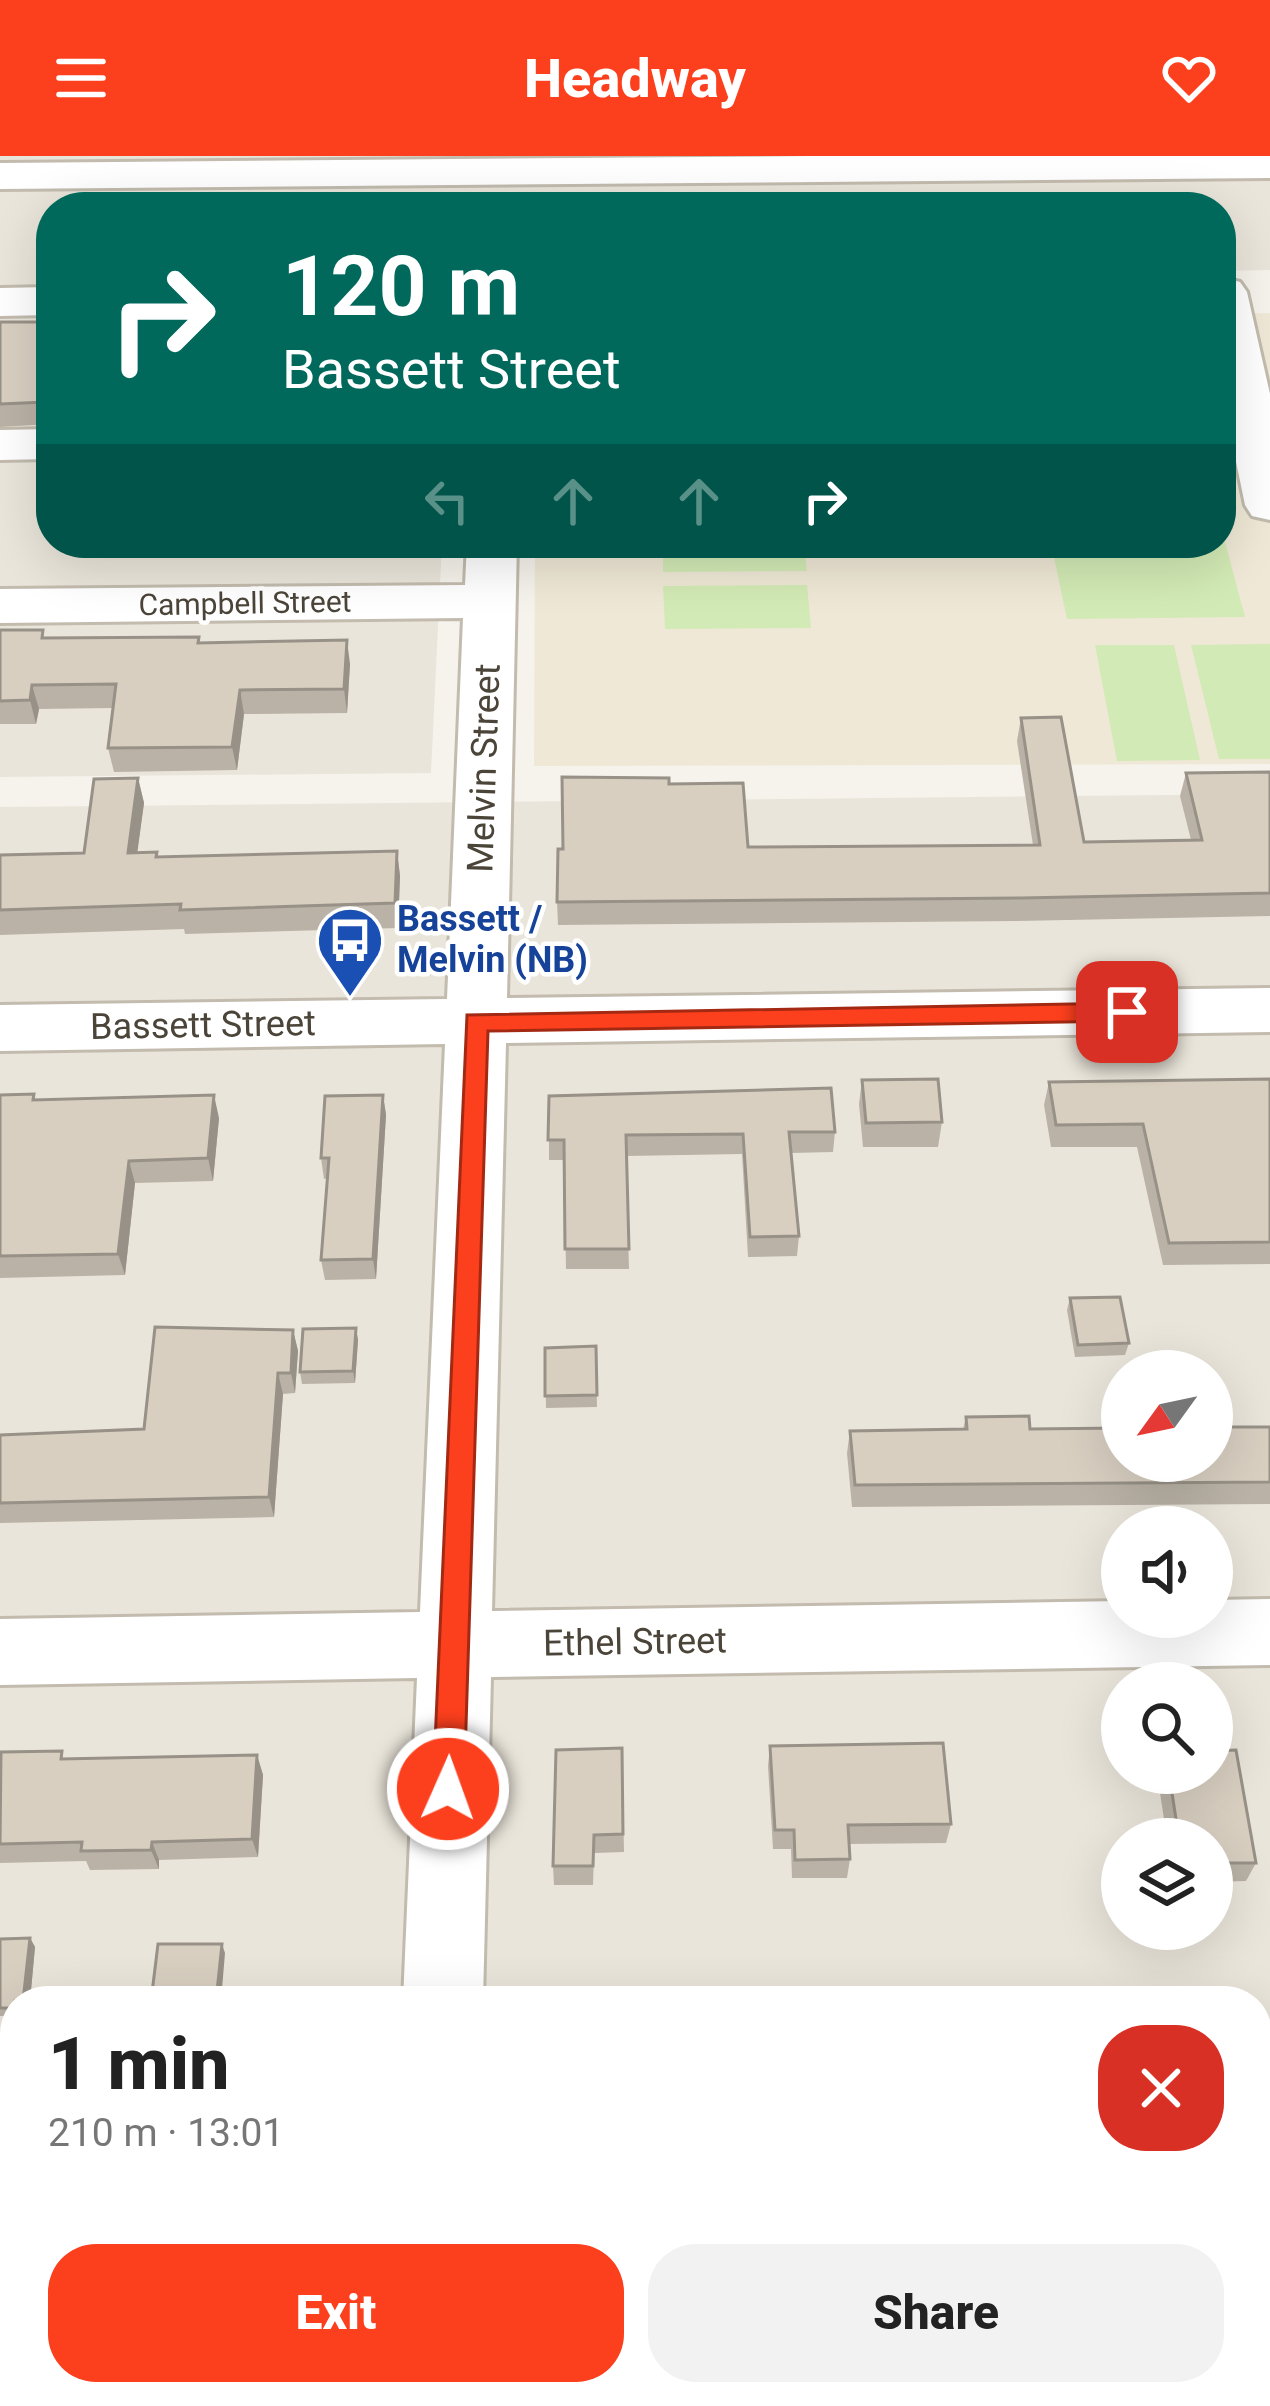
<!DOCTYPE html>
<html lang="en">
<head>
<meta charset="utf-8">
<style>
	:root { --surface:#fff; --page:#f2f2f2; --text:#222; --muted:#767676; --accent:#fc3f1d }
	body { margin:0; font-family:Roboto,sans-serif; background:var(--page); color:var(--text); height:100vh; display:flex; flex-direction:column; font-size:45px; white-space:nowrap }
	* { box-sizing:border-box; margin:0 }
	p { font-size:39px; color:var(--muted) }
	.icon { flex:none; width:66px; height:66px; fill:none; stroke:currentColor; stroke-width:2; stroke-linecap:round; stroke-linejoin:round }
	.map { position:relative; flex:1; overflow:hidden }
	.details { position:absolute; left:0px; top:1830px; width:1272px; height:420px; display:flex; flex-direction:column; background:var(--surface); border-radius:48px 48px 0 0; box-shadow:0 12px 48px #0002 }
	.details>* { flex:none }
	.banner { position:absolute; left:36px; top:36px; width:1200px; height:366px; border-radius:48px; box-shadow:0 12px 48px #0002; background:#00695c; color:#fff; overflow:hidden }
	.needle { width:78px; rotate:237deg }
	.buttons { position:absolute; left:1101px; top:1194px; display:grid; gap:24px }
	.buttons a { display:grid; place-items:center; width:132px; height:132px; border-radius:50%; background:var(--surface); box-shadow:0 12px 48px #0002; font-size:60px }
	.pin { position:absolute; display:grid; place-items:center; width:102px; height:102px; color:#fff; margin:-51px; border-radius:24px; box-shadow:0 6px 18px #0006 }
	.me { position:absolute; width:132px; margin:-66px; rotate:2deg; stroke-linejoin:round; filter:drop-shadow(0 0 9px #0008) }
	.turn { display:flex; align-items:center; gap:42px; height:252px; padding:0 48px; font-size:54px }
	.turn .icon { width:156px; height:156px; stroke-width:2.5 }
	.turn b { display:block; font-size:84px; line-height:102px }
	.lanes { display:flex; align-items:center; height:114px; padding:0 48px; background:#0003; justify-content:center; gap:60px; direction:ltr }
	.lanes .off { opacity:.35 }
	.round { display:grid; place-items:center; flex:none; width:126px; height:126px; border-radius:48px; background:var(--page) }
	.headline { display:flex; align-items:center; justify-content:space-between; height:204px; padding:0 48px }
	h1 { font-size:72px; font-weight:800; line-height:90px }
	.primary-button { display:flex; gap:24px; margin-top:auto; padding:24px 48px }
	.primary-button a { flex:1; height:138px; border-radius:48px; background:var(--accent); color:#fff; font-size:48px; font-weight:800; line-height:138px; text-align:center }
	.primary-button a+a { background:var(--page); color:var(--text) }
	header { display:flex; justify-content:space-between; align-items:center; height:156px; padding:0 48px; background:var(--accent); color:#fff; font-size:54px; font-weight:800 }
	.map>svg:first-child { display:block }
	.residential { fill:#eae5da; fill-rule:evenodd }
	.education { fill:#efe8d6 }
	.green { fill:#d2eab5 }
	.lines { fill:none; stroke-linecap:round; stroke-linejoin:round }
	.minor-casing { stroke:#c2bbae; stroke-width:6 }
	.minor { fill:#fff; fill-rule:evenodd }
	.wall { fill:#bab2a6 }
	.shaded-wall { fill:#979187 }
	.building { fill:#d8cfc1; stroke:#979187; stroke-width:3 }
	.route { fill:#fc3f1d; stroke:#a42913; stroke-width:3 }
	.labels { text-anchor:middle; dominant-baseline:central; stroke-width:9; stroke-linejoin:round; paint-order:stroke }
	.far-street-label { font-size:30px; fill:#4b4439; stroke:#fff }
	.street-label { font-size:36px; fill:#4b4439; stroke:#fff }
	.transit-label { font-size:36px; font-weight:bold; fill:#164399; stroke:#fff; text-anchor:start }
</style>
</head>
<body>
<header><svg class="icon" aria-label="menu" viewBox="0 0 24 24"><path d="M4 6h16M4 12h16M4 18h16"/></svg>Headway<svg class="icon" aria-label="heart" viewBox="0 0 24 24"><path d="M12 20l-8-8c-3-5 5-10 8-4 3-6 11-1 8 4z"/></svg></header>
<div class="map">
<svg width="1270" height="2250" viewBox="0 0 1270 2250">
	<rect width="100%" height="100%" fill="#f6f3ec"/>
	<path class="residential" d="M 0,0 L 1270,0 L 1270,7 L 0,17 Z
		M 1270,18 L 1270,114 L 1221,115 L 1221,51 L 51,51 L 51,277 L 0,277 L 0,28 Z
		M 51,295 L 51,387 L 442,387 L 431,617 L 0,621 L 0,296 Z
		M 1270,638 L 1270,2250 L 0,2250 L 0,651 ZM 1122,1215 L 1212,1215 L 1212,1305 L 1122,1305 ZM 1122,1371 L 1212,1371 L 1212,1461 L 1122,1461 ZM 1122,1527 L 1212,1527 L 1212,1617 L 1122,1617 ZM 1122,1683 L 1212,1683 L 1212,1773 L 1122,1773 ZM 15,1845 L 1257,1845 L 1257,2235 L 15,2235 Z"/>
	<path class="education" d="M 1270,157 L 1270,608 L 534,610 L 535,387 L 1221,387 L 1221,158 Z"/>
	<path class="green" d="M 1221,371 L 1245,461 L 1067,463 L 1051,387 L 1221,387 Z
		M 663,387 L 804,387 L 807,415 L 663,416 Z
		M 807,429 L 811,472 L 665,473 L 663,430 Z
		M 1270,488 L 1270,603 L 1219,603 L 1191,489 Z
		M 1095,489 L 1174,489 L 1200,604 L 1117,605 Z"/>
	<g class="lines">
		<defs>
			<path id="minor" d="M 809,0 L 1270,0 L 1270,22 L 0,33 L 0,7 Z
				M 1224,122 L 1240,126 L 1247,136 L 1270,238 L 1270,364 L 1252,360 L 1245,349 L 1221,233 Z
				M 51,131 L 51,159 L 0,160 L 0,132 Z
				M 51,273 L 51,303 L 0,304 L 0,274 Z
				M 467,387 L 517,387 L 507,842 L 1270,832 L 1270,876 L 506,887 L 492,1455 L 1122,1445 L 1122,1461 L 1212,1461 L 1212,1444 L 1270,1443 L 1270,1509 L 491,1521 L 483,1845 L 403,1845 L 417,1522 L 0,1529 L 0,1463 L 420,1456 L 445,888 L 0,895 L 0,849 L 447,843 L 463,462 L 0,467 L 0,433 L 465,429 Z
				M 389,2235 L 477,2235 L 477,2250 L 389,2250 Z"/>
		</defs>
		<use href="#minor" class="minor-casing"/>
		<use href="#minor" class="minor"/>
	</g>
	<path class="wall" d="M 0,166 L 51,166 L 51,268 L 0,271 Z
		M 71,387 L 168,387 L 124,388 L 118,399 L 74,399 Z
		M 0,474 L 45,482 L 200,487 L 350,508 L 347,557 L 244,558 L 237,614 L 114,616 L 108,592 L 113,552 L 39,553 L 36,568 L 0,568 Z
		M 1021,562 L 1084,686 L 1191,684 L 1180,640 L 1186,617 L 1270,616 L 1270,760 L 1017,765 L 558,769 L 557,746 L 563,693 L 669,628 L 748,691 L 1033,689 L 1017,585 Z
		M 138,622 L 144,647 L 137,696 L 157,696 L 158,701 L 397,695 L 400,720 L 398,772 L 185,778 L 184,773 L 0,779 L 0,699 L 84,697 Z
		M 1270,923 L 1270,1108 L 1163,1109 L 1137,991 L 1051,991 L 1044,949 L 1049,926 Z
		M 862,924 L 942,966 L 938,991 L 863,991 L 859,948 Z
		M 0,939 L 219,962 L 213,1025 L 135,1027 L 125,1119 L 0,1122 Z
		M 383,939 L 386,959 L 376,1123 L 325,1124 L 321,1104 L 327,1022 L 324,1023 L 321,1002 Z
		M 549,940 L 835,976 L 833,996 L 791,997 L 799,1080 L 797,1100 L 748,1101 L 742,998 L 626,1000 L 629,1113 L 566,1113 L 564,1004 L 549,1004 Z
		M 1070,1142 L 1129,1187 L 1125,1199 L 1075,1201 L 1067,1154 Z
		M 356,1172 L 358,1184 L 355,1227 L 302,1228 L 300,1216 Z
		M 293,1174 L 298,1195 L 295,1237 L 283,1238 L 274,1361 L 0,1367 L 0,1279 L 144,1273 Z
		M 596,1190 L 597,1251 L 546,1252 L 545,1192 Z
		M 966,1261 L 1030,1273 L 1270,1271 L 1270,1348 L 852,1351 L 847,1297 L 850,1275 L 963,1273 Z
		M 770,1590 L 951,1668 L 946,1687 L 849,1688 L 850,1703 L 847,1722 L 792,1722 L 791,1693 L 773,1693 L 768,1610 Z
		M 622,1592 L 624,1696 L 594,1697 L 593,1729 L 554,1729 L 553,1710 Z
		M 257,1599 L 263,1619 L 258,1701 L 159,1704 L 159,1713 L 90,1714 L 86,1705 L 0,1707 L 0,1601 L 65,1603 Z
		M 1157,1617 L 1212,1617 L 1256,1707 L 1246,1725 L 1212,1726 L 1212,1683 L 1167,1683 Z
		M 30,1782 L 35,1791 L 30,1845 L 15,1845 L 15,1860 L 0,1860 L 0,1783 Z
		M 1257,1922 L 1270,1922 L 1270,2006 L 1257,2006 Z
		M 1270,2087 L 1270,2229 L 1257,2229 L 1257,2088 Z
		M 0,2134 L 15,2235 L 316,2235 L 316,2242 L 0,2249 Z"/>
	<path class="shaded-wall" d="M 115,387 L 123,387 L 118,399 Z
		M 347,484 L 350,508 L 347,557 L 344,533 Z
		M 32,529 L 39,553 L 36,568 L 30,544 Z
		M 240,534 L 244,558 L 237,614 L 232,591 Z
		M 138,622 L 144,647 L 134,721 L 128,697 Z
		M 397,695 L 400,720 L 398,772 L 395,747 Z
		M 214,939 L 219,962 L 213,1025 L 208,1002 Z
		M 383,939 L 386,959 L 376,1123 L 373,1103 Z
		M 129,1005 L 135,1027 L 125,1119 L 118,1098 Z
		M 356,1172 L 358,1184 L 355,1227 L 353,1215 Z
		M 293,1174 L 298,1195 L 295,1237 L 291,1217 Z
		M 278,1217 L 283,1238 L 274,1361 L 269,1341 Z
		M 257,1599 L 263,1619 L 258,1701 L 252,1683 Z
		M 152,1686 L 159,1704 L 159,1713 L 151,1694 Z
		M 30,1782 L 35,1791 L 30,1845 L 23,1845 Z
		M 222,1788 L 225,1797 L 221,1845 L 216,1845 Z"/>
	<path class="building" d="M 0,166 L 51,166 L 51,251 L 46,246 L 0,248 Z
		M 0,474 L 43,474 L 42,482 L 199,481 L 198,487 L 347,484 L 344,533 L 240,534 L 232,591 L 108,592 L 116,528 L 32,529 L 30,544 L 0,545 Z
		M 1061,561 L 1084,686 L 1202,684 L 1186,617 L 1270,616 L 1270,737 L 1021,742 L 557,746 L 558,693 L 563,693 L 562,621 L 669,622 L 669,628 L 743,627 L 748,691 L 1040,689 L 1021,562 Z
		M 138,622 L 128,697 L 157,696 L 156,701 L 397,695 L 395,747 L 180,754 L 181,748 L 0,754 L 0,699 L 84,697 L 94,623 Z
		M 938,923 L 942,966 L 866,967 L 862,924 Z
		M 1270,923 L 1270,1086 L 1169,1087 L 1143,968 L 1056,969 L 1049,926 Z
		M 831,932 L 835,976 L 789,976 L 799,1080 L 750,1081 L 743,978 L 626,979 L 629,1093 L 565,1093 L 564,984 L 548,984 L 549,940 Z
		M 34,938 L 33,944 L 214,939 L 208,1002 L 129,1005 L 118,1098 L 0,1100 L 0,939 Z
		M 383,939 L 373,1103 L 321,1104 L 329,1002 L 321,1002 L 325,940 Z
		M 1120,1141 L 1129,1187 L 1078,1189 L 1070,1142 Z
		M 155,1171 L 293,1174 L 291,1217 L 278,1217 L 269,1341 L 0,1347 L 0,1279 L 144,1273 Z
		M 356,1172 L 353,1215 L 300,1216 L 303,1173 Z
		M 596,1190 L 597,1239 L 545,1240 L 545,1192 Z
		M 1029,1260 L 1030,1273 L 1122,1272 L 1122,1305 L 1212,1305 L 1212,1271 L 1270,1271 L 1270,1326 L 855,1329 L 850,1275 L 967,1273 L 966,1261 Z
		M 943,1587 L 951,1668 L 848,1669 L 850,1703 L 795,1704 L 794,1674 L 775,1674 L 770,1590 Z
		M 622,1592 L 623,1678 L 594,1679 L 593,1710 L 553,1710 L 556,1594 Z
		M 1236,1594 L 1256,1707 L 1212,1707 L 1212,1683 L 1179,1683 L 1169,1617 L 1212,1617 L 1212,1595 Z
		M 62,1595 L 61,1603 L 257,1599 L 252,1683 L 152,1686 L 151,1694 L 81,1695 L 82,1686 L 0,1688 L 1,1596 Z
		M 30,1782 L 23,1845 L 15,1845 L 15,1852 L 0,1852 L 0,1783 Z
		M 158,1788 L 222,1788 L 216,1845 L 151,1845 Z
		M 1257,1922 L 1270,1922 L 1270,1998 L 1257,1999 Z
		M 1270,2087 L 1270,2218 L 1257,2218 L 1257,2088 Z
		M 12,2109 L 15,2109 L 15,2235 L 128,2235 L 0,2238 L 0,2134 L 9,2134 Z"/>
	<path class="route" d="M 1127,847 L 1140,856 L 1127,865 L 488,875 L 464,1633 L 460,1643 L 448,1647 L 437,1643 L 433,1633 L 467,859 Z"/>
	<defs>
		<symbol id="bus-pin" viewBox="-11 -11 22 30"><path d="M0 17L-7.5 6A9.5 9.5 0 1 1 7.5 6Z" fill="#1a4fb4" stroke="#fff"/><path d="M-5-6H5V4H4V6H2V4H-2V6H-4V4H-5ZM-3.5-4V0h7V-4ZM-3.5 1.2v1.5H-2V1.2ZM2 1.2v1.5H3.5V1.2Z" fill="#fff"/></symbol>
	</defs>
	<g fill-rule="evenodd">
		<use href="#bus-pin" x="312" y="746" width="76" height="104"/>
	</g>
	<g class="labels">
		<g class="far-street-label">
			<text transform="translate(245 447) rotate(-1)">Campbell Street</text>
		</g>
		<g class="street-label">
			<text transform="translate(484 612) rotate(-88)">Melvin Street</text>
			<text transform="translate(203 869) rotate(-1)">Bassett Street</text>
			<text transform="translate(635 1486) rotate(-1)">Ethel Street</text>
		</g>
		<g class="transit-label">
			<text x="397" y="763">Bassett /<tspan x="397" dy="41">Melvin (NB)</tspan></text>
		</g>
	</g>
</svg>
<div class="buttons">
<a><svg class="needle" viewBox="-14 -14 28 28"><path d="M0-13l5 13h-10z" fill="#e53935"/><path d="M0 13l5-13h-10z" fill="#767676"/></svg></a>
<a><svg class="icon" aria-label="sound" viewBox="0 0 24 24"><path d="M4 9h4l5-4v14l-5-4H4zM17 9q2 3 0 6"/></svg></a>
<a><svg class="icon" aria-label="search" viewBox="0 0 24 24"><circle cx="10" cy="10" r="6"/><path d="M15 15l6 6"/></svg></a>
<a><svg class="icon" aria-label="layers" viewBox="0 0 24 24"><path d="M12 4l9 5-9 5-9-5zM3 14l9 5 9-5"/></svg></a>
</div>
<div class="pin" style="left:1127px;top:856px;background:#d93025"><svg class="icon" aria-label="arrive" viewBox="0 0 24 24"><path d="M6 21V4h12l-3 4 3 4H6"/></svg></div>
<svg class="me" style="left:448px;top:1633px" viewBox="-20 -20 40 40"><circle r="17" fill="#fc3f1d" stroke="#fff" stroke-width="3"/><path d="M0-11L8 9 0 5-8 9z" fill="#fff"/></svg>
<div class="banner">
<div class="turn"><svg class="icon" aria-label="right" viewBox="0 0 24 24"><path d="M7 20v-9h11M14 6l5 5-5 5"/></svg><div><b>120 m</b>Bassett Street</div></div>
<div class="lanes"><svg class="icon off" aria-label="left" viewBox="0 0 24 24"><path d="M17 20v-9H6M10 6l-5 5 5 5"/></svg><svg class="icon off" aria-label="ahead" viewBox="0 0 24 24"><path d="M12 20V5M6 11l6-6 6 6"/></svg><svg class="icon off" aria-label="ahead" viewBox="0 0 24 24"><path d="M12 20V5M6 11l6-6 6 6"/></svg><svg class="icon" aria-label="right" viewBox="0 0 24 24"><path d="M7 20v-9h11M14 6l5 5-5 5"/></svg></div>
</div>
<section class="details">
<div class="headline"><div><h1>1 min</h1><p>210 m · 13:01</p></div><a class="round" style="background:#d93025;color:#fff"><svg class="icon" aria-label="close" viewBox="0 0 24 24"><path d="M6 6l12 12M18 6L6 18"/></svg></a></div>
<div class="primary-button"><a>Exit</a><a>Share</a></div>
</section>
</div>
</body>
</html>
